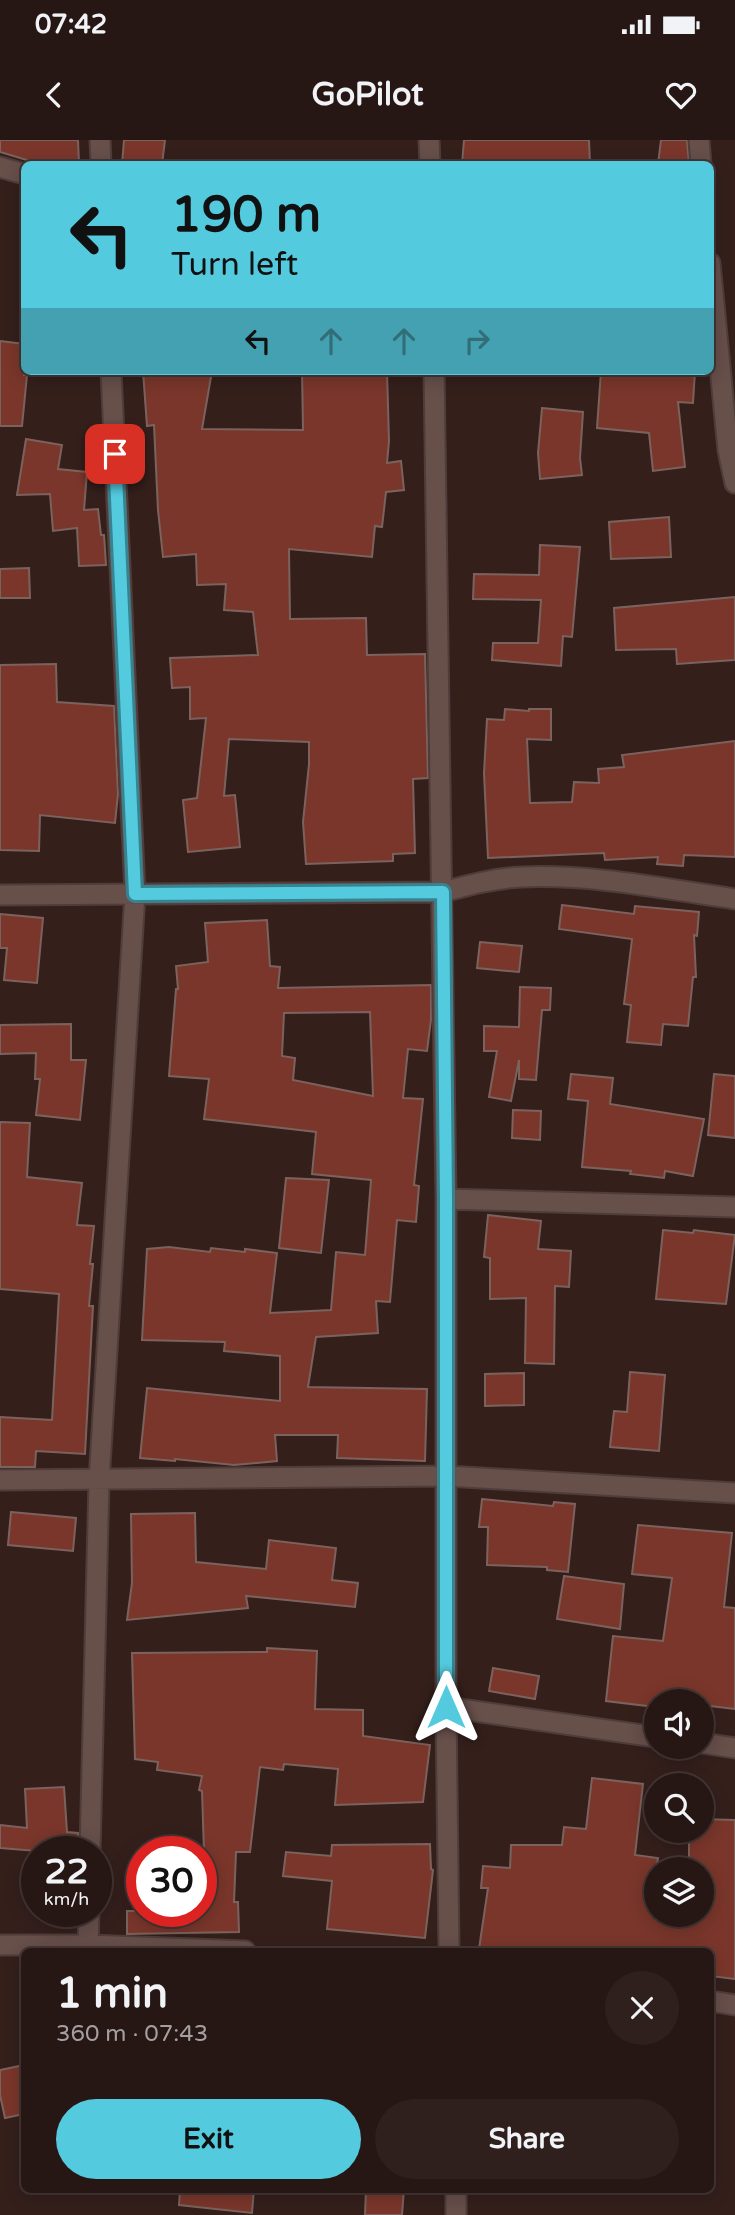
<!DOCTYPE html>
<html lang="en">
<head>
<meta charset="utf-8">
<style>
	:root { --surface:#271714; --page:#2f201d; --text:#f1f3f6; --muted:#a49fa0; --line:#433634; --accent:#54cade }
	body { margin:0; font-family:"Varela Round",sans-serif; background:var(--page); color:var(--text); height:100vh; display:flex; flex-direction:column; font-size:26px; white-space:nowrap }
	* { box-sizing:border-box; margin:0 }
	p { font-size:23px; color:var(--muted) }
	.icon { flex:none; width:38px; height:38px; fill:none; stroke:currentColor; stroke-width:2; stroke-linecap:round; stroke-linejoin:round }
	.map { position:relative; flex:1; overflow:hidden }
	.side { position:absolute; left:21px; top:1808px; width:693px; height:245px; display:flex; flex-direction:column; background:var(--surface); border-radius:10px; box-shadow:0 4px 18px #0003,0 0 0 2px var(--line) }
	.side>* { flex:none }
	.guide { position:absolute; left:21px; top:21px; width:693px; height:214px; border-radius:10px; box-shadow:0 4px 18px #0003,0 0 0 2px var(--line); background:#54cade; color:#111; overflow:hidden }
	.controls { position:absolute; left:644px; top:1549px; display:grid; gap:14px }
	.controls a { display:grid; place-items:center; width:70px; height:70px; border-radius:50%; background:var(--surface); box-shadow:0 4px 18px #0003,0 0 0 2px var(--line); font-size:35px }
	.speed { position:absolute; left:21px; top:1696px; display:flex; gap:14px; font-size:35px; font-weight:700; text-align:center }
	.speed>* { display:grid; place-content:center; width:91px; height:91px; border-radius:50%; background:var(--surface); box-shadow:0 4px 18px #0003,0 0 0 2px var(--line); line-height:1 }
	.speed small { font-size:18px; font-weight:400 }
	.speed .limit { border:10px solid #d22; background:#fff; color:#111 }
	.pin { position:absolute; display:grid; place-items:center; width:60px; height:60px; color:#fff; margin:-30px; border-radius:14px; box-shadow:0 4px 10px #0006 }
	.me { position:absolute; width:77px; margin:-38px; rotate:0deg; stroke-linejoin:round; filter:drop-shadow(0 0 5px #0008) }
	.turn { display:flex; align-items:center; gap:24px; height:147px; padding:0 35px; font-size:32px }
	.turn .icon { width:91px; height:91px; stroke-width:2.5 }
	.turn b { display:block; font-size:49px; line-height:60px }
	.lanes { display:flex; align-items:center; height:66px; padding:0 35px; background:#0003; justify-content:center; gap:35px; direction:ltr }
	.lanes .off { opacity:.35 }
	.round { display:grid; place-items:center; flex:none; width:74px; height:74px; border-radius:37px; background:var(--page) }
	.overview { display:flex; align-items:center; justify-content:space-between; height:119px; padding:0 35px }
	h1 { font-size:42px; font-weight:800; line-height:52px }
	.cta { display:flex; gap:14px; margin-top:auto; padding:14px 35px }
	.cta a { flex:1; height:80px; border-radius:42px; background:var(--accent); color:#111; font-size:28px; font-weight:800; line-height:80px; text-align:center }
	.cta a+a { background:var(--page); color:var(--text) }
	.status { display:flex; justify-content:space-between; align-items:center; height:49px; padding:0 35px; background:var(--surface); direction:ltr }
	.status svg { height:19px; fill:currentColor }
	header { display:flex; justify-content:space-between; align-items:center; height:91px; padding:0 35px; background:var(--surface); font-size:32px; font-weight:800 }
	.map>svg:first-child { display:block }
	.building { fill:#7a362b; stroke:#7b625d; stroke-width:2; fill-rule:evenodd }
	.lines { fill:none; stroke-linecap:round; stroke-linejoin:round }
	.minor-casing { stroke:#4f3d3b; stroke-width:23 }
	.minor { stroke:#674f4a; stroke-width:19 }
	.route-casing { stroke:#378390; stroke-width:18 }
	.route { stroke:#54cade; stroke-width:12 }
</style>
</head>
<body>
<div class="status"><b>07:42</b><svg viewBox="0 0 49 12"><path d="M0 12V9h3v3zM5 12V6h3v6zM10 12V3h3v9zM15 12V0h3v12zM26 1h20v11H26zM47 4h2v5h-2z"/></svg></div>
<header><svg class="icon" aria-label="back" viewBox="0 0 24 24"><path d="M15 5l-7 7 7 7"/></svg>GoPilot<svg class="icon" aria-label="heart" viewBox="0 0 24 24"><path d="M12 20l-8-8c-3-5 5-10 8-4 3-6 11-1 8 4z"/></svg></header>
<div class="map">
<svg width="735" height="2075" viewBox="0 0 735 2075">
	<rect width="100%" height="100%" fill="#341f1b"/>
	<path class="building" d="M 0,0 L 78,0 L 79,24 L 40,24 L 0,12 Z
		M 124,0 L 165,0 L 162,24 L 122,24 Z
		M 464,0 L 589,0 L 590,24 L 462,24 Z
		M 661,0 L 687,0 L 689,24 L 658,24 Z
		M 0,201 L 24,204 L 24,235 L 27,235 L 22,286 L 0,286 Z
		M 143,231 L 212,231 L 202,289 L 303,290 L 302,231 L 387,231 L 389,301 L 387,323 L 401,321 L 404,350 L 386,352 L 382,387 L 375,386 L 372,417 L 289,409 L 290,479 L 366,478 L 367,515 L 425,514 L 428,638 L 413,639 L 415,713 L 393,714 L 393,721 L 306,724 L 303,682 L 309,624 L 309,602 L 229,599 L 224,656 L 235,655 L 240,707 L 188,712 L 183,660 L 197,658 L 206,578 L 190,579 L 190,547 L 172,548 L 170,518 L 258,515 L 253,472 L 224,470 L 226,444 L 197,445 L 196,414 L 163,417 L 158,370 L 154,285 L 147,286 Z
		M 601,231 L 695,231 L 693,263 L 678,262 L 685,327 L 653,331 L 649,293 L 597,288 Z
		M 542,268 L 583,272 L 580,318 L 582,335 L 540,339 L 538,313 Z
		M 26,299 L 62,305 L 58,329 L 87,332 L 84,370 L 98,369 L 101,395 L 104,395 L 106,425 L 79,426 L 77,388 L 53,391 L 50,354 L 17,355 Z
		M 669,377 L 671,417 L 611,419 L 609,382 Z
		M 540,405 L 580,407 L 572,497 L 563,496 L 561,526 L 492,520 L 493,503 L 538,503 L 541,460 L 473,459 L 474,434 L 539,435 Z
		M 29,428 L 30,458 L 0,458 L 0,429 Z
		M 735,457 L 735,520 L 677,524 L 676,509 L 616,510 L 614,468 Z
		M 56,524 L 57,562 L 114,566 L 118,654 L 115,683 L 40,675 L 39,711 L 0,710 L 0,525 Z
		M 505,569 L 529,571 L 529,569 L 551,569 L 551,600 L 527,599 L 530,663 L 572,662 L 574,642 L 599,643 L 598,629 L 624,627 L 622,615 L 735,601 L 735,717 L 684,715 L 683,726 L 657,724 L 658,717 L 605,720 L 604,713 L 488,718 L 484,633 L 487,579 L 504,580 Z
		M 562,765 L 634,774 L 635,766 L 699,772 L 697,796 L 694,795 L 696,837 L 693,837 L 688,886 L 663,884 L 661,905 L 627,902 L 631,865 L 624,864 L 632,799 L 559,789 Z
		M 0,774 L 43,778 L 37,843 L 4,840 L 7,808 L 0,808 Z
		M 267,780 L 270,826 L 280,827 L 278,848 L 431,845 L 431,880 L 427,911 L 408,909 L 403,958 L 423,959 L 414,1045 L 419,1046 L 416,1082 L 397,1080 L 390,1162 L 376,1161 L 378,1193 L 316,1197 L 308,1247 L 427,1249 L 425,1321 L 337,1318 L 338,1295 L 275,1295 L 277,1321 L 234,1325 L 175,1319 L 175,1321 L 140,1318 L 147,1248 L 280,1261 L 280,1216 L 224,1211 L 225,1202 L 142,1200 L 147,1109 L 169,1107 L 210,1112 L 211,1108 L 245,1112 L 245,1109 L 277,1113 L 270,1173 L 331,1170 L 336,1112 L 365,1115 L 371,1040 L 312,1034 L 316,992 L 204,979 L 209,939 L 169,936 L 176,849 L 178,849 L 176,826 L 208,822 L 205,783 ZM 370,872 L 373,956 L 293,940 L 295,918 L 282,916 L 284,873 Z
		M 480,802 L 522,806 L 519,832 L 477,828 Z
		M 520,847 L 551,848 L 550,870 L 542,870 L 536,940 L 519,939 L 519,920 L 511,961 L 489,957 L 497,911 L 484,911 L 484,886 L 519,887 Z
		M 71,884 L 71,920 L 86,920 L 80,980 L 36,975 L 40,939 L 35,939 L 36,913 L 0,914 L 0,885 Z
		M 571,934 L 613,938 L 610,964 L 704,979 L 693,1036 L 665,1031 L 664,1038 L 630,1034 L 631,1031 L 582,1027 L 588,961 L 568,959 Z
		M 714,934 L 735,936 L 735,998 L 708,995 Z
		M 513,970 L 541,971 L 540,1000 L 512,998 Z
		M 0,982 L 30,983 L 27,1037 L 82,1043 L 77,1085 L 94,1086 L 90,1124 L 93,1124 L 89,1166 L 93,1166 L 85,1314 L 36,1311 L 35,1327 L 0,1327 L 0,1277 L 52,1280 L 59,1154 L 0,1149 Z
		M 286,1038 L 329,1040 L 321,1113 L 279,1108 Z
		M 488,1075 L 541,1081 L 538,1109 L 571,1111 L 569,1147 L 555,1146 L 554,1224 L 525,1223 L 526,1158 L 490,1159 L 490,1118 L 484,1117 Z
		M 663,1090 L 693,1093 L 694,1090 L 735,1095 L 726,1164 L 656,1159 Z
		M 630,1232 L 665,1235 L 659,1311 L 610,1307 L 614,1271 L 627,1272 Z
		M 524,1233 L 524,1265 L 485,1266 L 485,1234 Z
		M 482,1359 L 553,1366 L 554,1362 L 575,1364 L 568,1432 L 547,1430 L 547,1427 L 487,1425 L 488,1387 L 479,1387 Z
		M 11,1372 L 76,1378 L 73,1411 L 8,1405 Z
		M 195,1373 L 196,1422 L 266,1429 L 269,1400 L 336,1408 L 332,1440 L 358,1443 L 355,1467 L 246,1456 L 248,1468 L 127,1480 L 132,1443 L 131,1374 Z
		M 638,1385 L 732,1393 L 724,1467 L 735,1468 L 735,1569 L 702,1565 L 702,1561 L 656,1561 L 656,1567 L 606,1561 L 613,1496 L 663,1501 L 672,1438 L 632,1434 Z
		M 564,1436 L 624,1444 L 620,1489 L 557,1479 Z
		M 267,1508 L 317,1511 L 315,1569 L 363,1570 L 363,1596 L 430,1605 L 423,1662 L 335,1665 L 338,1629 L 284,1624 L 283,1630 L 260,1627 L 250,1712 L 236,1712 L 234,1762 L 238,1762 L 239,1792 L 127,1794 L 127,1771 L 201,1771 L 201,1712 L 204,1712 L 202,1651 L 199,1650 L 202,1636 L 157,1630 L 158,1622 L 135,1619 L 132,1513 L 267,1512 Z
		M 493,1528 L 539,1536 L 535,1559 L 489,1551 Z
		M 592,1638 L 643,1644 L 635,1715 L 658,1718 L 650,1772 L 656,1772 L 656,1774 L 702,1774 L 702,1729 L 689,1729 L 689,1690 L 702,1690 L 702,1679 L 735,1680 L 735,1839 L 710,1836 L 713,1811 L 492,1811 L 479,1809 L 488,1748 L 481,1748 L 483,1726 L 510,1728 L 511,1705 L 562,1705 L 564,1687 L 586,1689 Z
		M 64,1647 L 67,1692 L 78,1693 L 78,1707 L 37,1711 L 0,1708 L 0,1685 L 27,1688 L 25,1649 Z
		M 430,1704 L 431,1729 L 433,1730 L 425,1798 L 327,1789 L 332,1741 L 283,1736 L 286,1712 L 331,1716 L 332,1705 Z
		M 24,1925 L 24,1974 L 5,1978 L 0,1955 L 0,1930 Z
		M 180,2049 L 254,2049 L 252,2073 L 179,2065 Z
		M 366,2049 L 404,2049 L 402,2075 L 365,2075 Z"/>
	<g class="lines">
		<defs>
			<path id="minor" d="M 100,0 L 101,24
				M 429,0 L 430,24
				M 699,0 L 701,24
				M 0,27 L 24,34
				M 710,123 L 728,310 L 735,343
				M 434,231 L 446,1059 L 446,1567 L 449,1811
				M 0,755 L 443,752 C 469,745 495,738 522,737 C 594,734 665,749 735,759
				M 446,1059 L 735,1067
				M 0,1340 L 447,1336 L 735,1353
				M 446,1567 L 656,1597
				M 702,1603 L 735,1608
				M 90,1712 L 99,1341 L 135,754 L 111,231
				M 0,1805 L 88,1805 L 245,1811
				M 88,1805 L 89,1771
				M 710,1861 L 735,1865
				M 456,2049 L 456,2075"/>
		</defs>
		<use href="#minor" class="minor-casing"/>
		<use href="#minor" class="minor"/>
	</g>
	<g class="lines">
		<defs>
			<path id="route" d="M 115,314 L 135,754 L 443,752 L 446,1059 L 446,1567"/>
		</defs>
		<use href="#route" class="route-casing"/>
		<use href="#route" class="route"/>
	</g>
</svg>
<div class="controls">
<a><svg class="icon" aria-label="sound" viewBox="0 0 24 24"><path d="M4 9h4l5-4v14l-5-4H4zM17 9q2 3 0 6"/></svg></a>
<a><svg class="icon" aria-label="search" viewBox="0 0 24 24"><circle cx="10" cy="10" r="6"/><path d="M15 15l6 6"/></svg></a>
<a><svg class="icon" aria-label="layers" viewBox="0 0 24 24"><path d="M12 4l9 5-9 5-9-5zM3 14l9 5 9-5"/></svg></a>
</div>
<div class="speed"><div>22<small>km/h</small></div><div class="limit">30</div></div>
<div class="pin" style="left:115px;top:314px;background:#d93025"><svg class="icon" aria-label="arrive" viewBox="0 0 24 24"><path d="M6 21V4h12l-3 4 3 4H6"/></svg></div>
<svg class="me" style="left:446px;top:1567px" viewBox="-20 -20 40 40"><path d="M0-17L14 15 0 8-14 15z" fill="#54cade" stroke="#fff" stroke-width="4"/></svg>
<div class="guide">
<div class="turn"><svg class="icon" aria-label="left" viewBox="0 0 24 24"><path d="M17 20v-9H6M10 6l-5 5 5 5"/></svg><div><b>190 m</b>Turn left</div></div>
<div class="lanes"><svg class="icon" aria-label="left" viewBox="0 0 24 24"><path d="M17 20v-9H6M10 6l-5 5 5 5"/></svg><svg class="icon off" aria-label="ahead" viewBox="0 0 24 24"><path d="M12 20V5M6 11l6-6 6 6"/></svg><svg class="icon off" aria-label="ahead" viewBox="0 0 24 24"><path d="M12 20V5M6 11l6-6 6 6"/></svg><svg class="icon off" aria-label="right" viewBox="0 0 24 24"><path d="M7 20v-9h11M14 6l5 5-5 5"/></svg></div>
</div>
<section class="side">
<div class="overview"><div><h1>1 min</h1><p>360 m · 07:43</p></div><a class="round"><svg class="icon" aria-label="close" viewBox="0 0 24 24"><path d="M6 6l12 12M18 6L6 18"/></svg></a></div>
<div class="cta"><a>Exit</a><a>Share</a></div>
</section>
</div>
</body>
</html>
